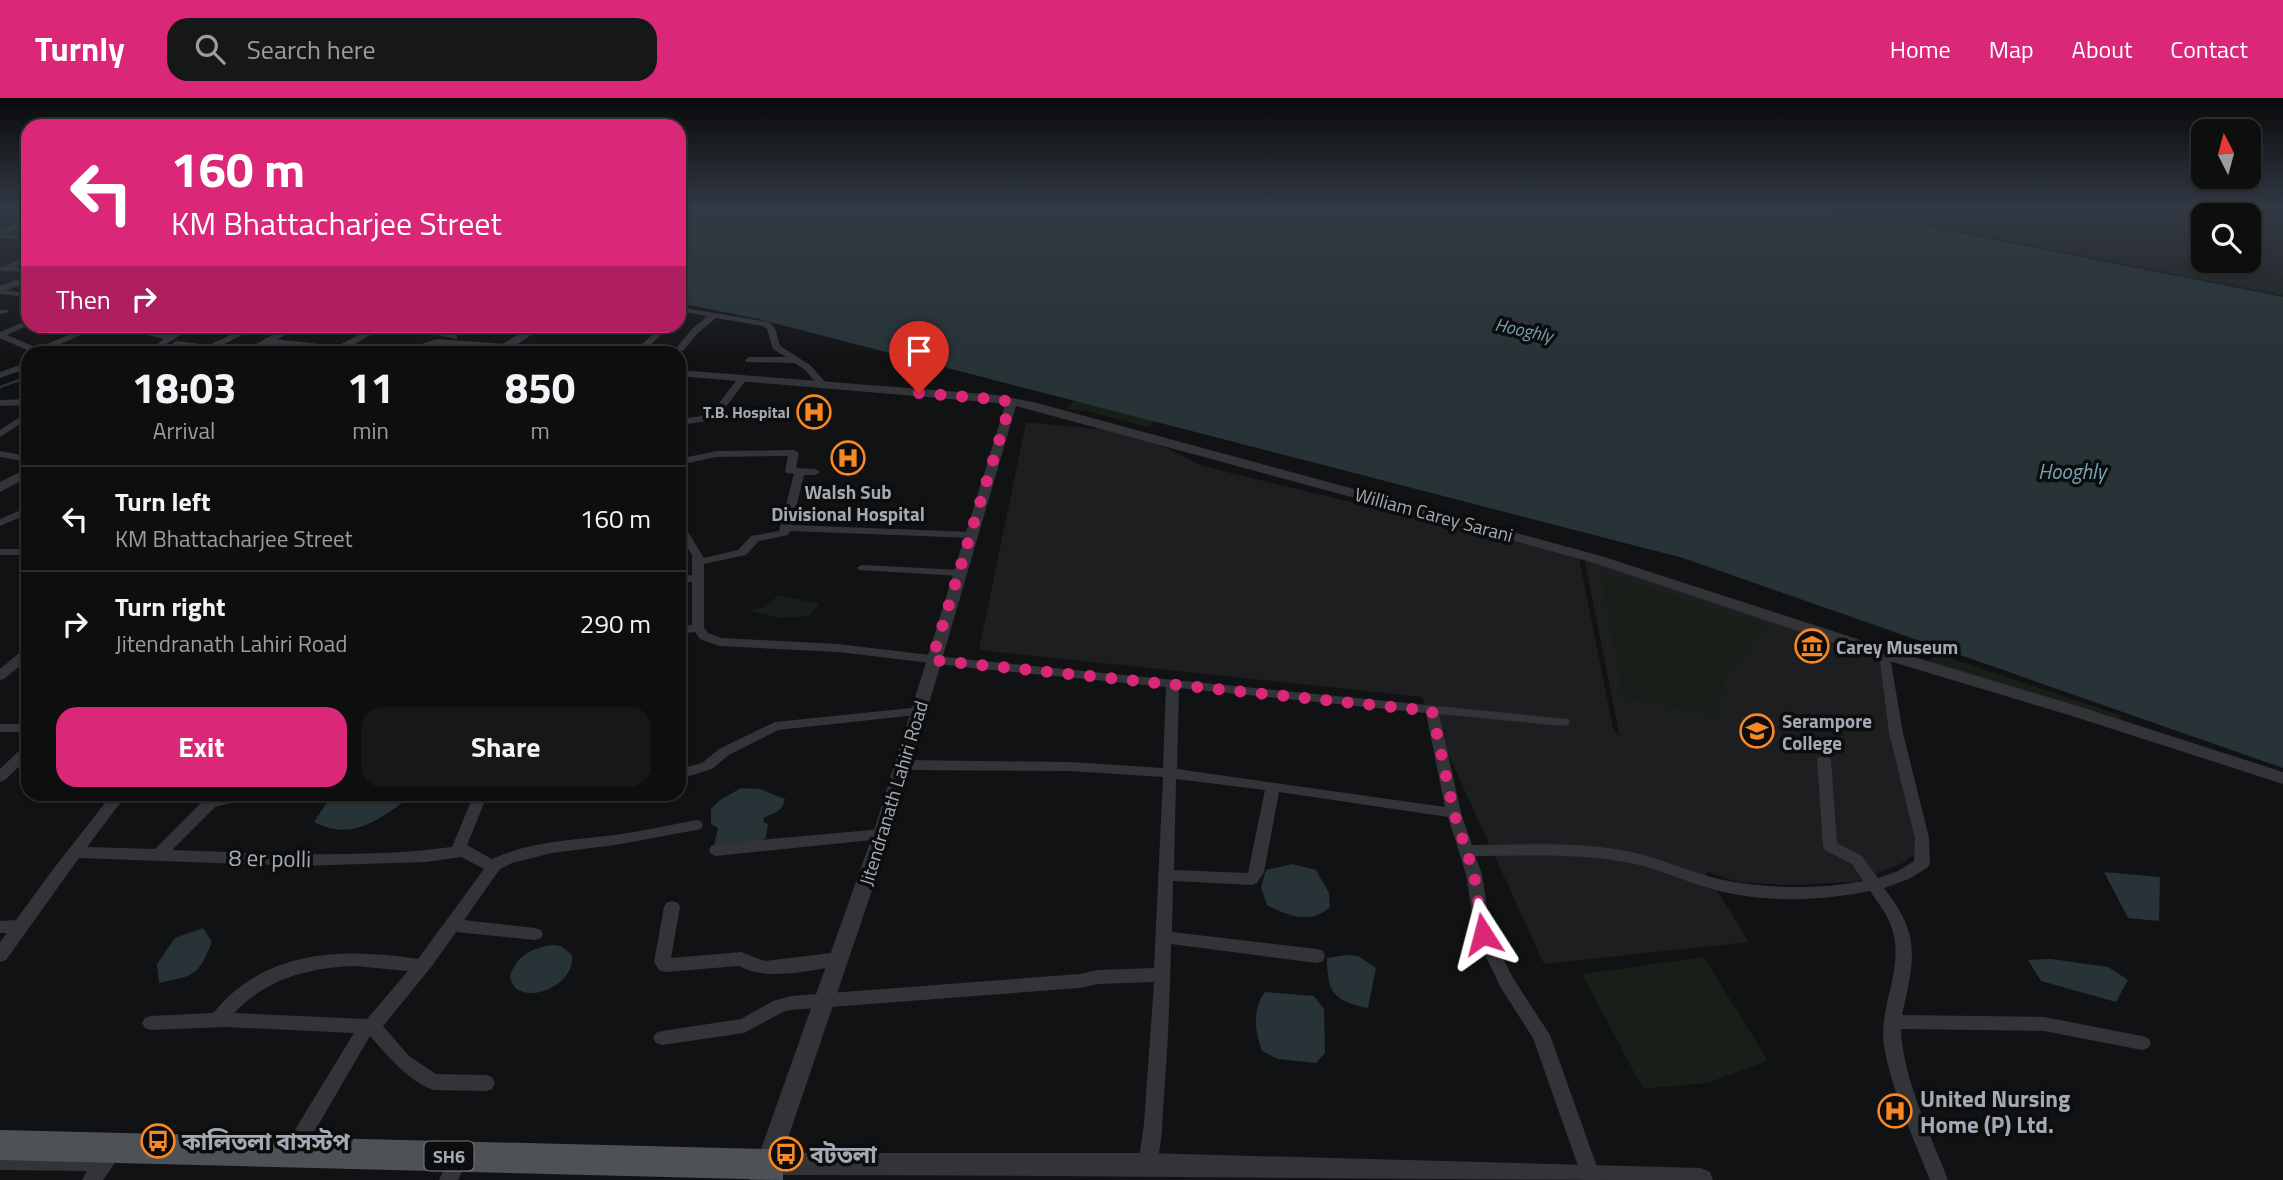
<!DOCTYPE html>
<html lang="en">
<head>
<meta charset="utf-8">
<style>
	:root { --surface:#0d0e0e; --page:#161717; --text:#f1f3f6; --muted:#9a9c9e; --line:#2d2e2e; --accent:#db2777 }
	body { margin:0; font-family:"Titillium Web","Noto Sans Bengali",sans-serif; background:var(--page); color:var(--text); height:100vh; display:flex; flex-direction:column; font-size:26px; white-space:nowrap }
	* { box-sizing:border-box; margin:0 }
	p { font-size:23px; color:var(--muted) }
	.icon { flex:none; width:38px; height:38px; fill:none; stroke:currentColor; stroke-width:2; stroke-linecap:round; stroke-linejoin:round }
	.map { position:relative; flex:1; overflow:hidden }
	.side { position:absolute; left:21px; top:248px; width:665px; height:455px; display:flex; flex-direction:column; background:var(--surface); border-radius:21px; box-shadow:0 2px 5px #0004,0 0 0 2px var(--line) }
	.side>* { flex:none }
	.top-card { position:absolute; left:21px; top:21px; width:665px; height:214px; border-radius:21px; box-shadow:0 2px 5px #0004,0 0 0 2px var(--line); background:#db2777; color:#fff; overflow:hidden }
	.needle { width:46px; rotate:354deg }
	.controls { position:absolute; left:2191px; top:21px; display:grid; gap:14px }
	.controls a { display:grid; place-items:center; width:70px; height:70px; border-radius:14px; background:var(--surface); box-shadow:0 2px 5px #0004,0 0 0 2px var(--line); font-size:35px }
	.pin { position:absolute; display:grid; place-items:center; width:60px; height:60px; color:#fff; margin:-72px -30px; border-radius:50% 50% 50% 0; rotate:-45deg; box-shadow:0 0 7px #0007 }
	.pin .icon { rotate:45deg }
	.me { position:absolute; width:77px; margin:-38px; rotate:351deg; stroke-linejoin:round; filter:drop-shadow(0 0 5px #0008) }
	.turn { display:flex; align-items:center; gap:24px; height:147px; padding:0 35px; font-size:32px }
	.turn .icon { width:91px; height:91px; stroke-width:2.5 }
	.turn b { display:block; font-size:49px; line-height:60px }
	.then { display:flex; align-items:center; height:66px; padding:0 35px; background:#0003; gap:14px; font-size:26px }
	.eta { display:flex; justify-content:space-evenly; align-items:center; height:119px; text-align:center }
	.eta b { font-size:42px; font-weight:700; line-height:49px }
	.action { display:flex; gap:14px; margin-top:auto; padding:14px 35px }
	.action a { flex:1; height:80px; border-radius:21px; background:var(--accent); color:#fff; font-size:28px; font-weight:700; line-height:80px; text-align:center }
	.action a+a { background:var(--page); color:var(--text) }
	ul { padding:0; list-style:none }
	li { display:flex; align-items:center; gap:21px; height:105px; padding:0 35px; border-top:2px solid var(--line) }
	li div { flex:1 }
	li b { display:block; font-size:26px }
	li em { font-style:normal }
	header { display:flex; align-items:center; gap:42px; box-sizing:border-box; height:98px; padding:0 35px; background:var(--accent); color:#fff }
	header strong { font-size:33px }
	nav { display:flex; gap:38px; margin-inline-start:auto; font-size:24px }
	.search { width:490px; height:63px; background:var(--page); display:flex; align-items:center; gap:18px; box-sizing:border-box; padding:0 24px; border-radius:21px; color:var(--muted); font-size:26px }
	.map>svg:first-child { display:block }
	.built { fill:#1d1e20; fill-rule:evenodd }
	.green { fill:#181e18 }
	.water { fill:#273337 }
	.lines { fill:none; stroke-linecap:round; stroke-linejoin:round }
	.stream { stroke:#273337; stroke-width:2.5 }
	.minor { fill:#323438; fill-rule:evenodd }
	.tertiary { fill:#323438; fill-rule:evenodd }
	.primary { fill:#4e5257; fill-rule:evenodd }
	.route { stroke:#db2777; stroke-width:12; stroke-dasharray:0 21.6 }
	.labels { text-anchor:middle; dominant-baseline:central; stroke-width:7; stroke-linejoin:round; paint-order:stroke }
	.far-poi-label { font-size:16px; font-weight:bold; fill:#a2abb4; stroke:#0d0d0e; text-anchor:end }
	.far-water-label { font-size:18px; font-style:italic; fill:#77a1b2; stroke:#0d0d0e }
	.shield { fill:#0d0d0e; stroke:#757c82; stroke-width:2 }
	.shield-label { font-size:18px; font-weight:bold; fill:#a2abb4 }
	.poi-label { font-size:19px; font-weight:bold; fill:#a2abb4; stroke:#0d0d0e; text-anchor:start }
	.street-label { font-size:19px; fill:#a2abb4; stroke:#0d0d0e }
	.water-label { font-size:21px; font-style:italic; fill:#77a1b2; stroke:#0d0d0e }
	.near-street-label { font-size:23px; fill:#a2abb4; stroke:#0d0d0e }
	.near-poi-label { font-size:23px; font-weight:bold; fill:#a2abb4; stroke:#0d0d0e; text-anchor:start }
</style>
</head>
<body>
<header>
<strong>Turnly</strong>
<div class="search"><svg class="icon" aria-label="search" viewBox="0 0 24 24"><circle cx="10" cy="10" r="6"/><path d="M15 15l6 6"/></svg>Search here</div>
<nav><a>Home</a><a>Map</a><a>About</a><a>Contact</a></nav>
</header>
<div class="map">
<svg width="2283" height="1082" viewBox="0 0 2283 1082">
	<rect width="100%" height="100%" fill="#111213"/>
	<path class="built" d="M 1830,111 L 2283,111 L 2283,197 L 1954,132 ZM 2203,117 L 2249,117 L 2249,163 L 2203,163 Z
		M 1026,324 L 1137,335 L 1202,368 L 1579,459 L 1613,630 L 1620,640 L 1584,459 L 1881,556 L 1918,753 L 1905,764 L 1855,784 L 1786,787 L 1738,784 L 1705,773 L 1749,844 L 1544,866 L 1422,599 L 979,552 Z"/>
	<path class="green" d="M 2193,160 L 2283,178 L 2283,197 L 2204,181 L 2178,172 L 2175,164 Z
		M 430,247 L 519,255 L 391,256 Z
		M 1077,300 L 1160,320 L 1148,329 L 1086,313 L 1090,310 L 1083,313 L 1066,311 Z
		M 1601,475 L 1767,527 L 1725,581 L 1716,618 L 1623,598 Z
		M 779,497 L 820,506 L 809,518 L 779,520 L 747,512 L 762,510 Z
		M 1935,555 L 2120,617 L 2120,624 L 1930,564 Z
		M 1704,859 L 1768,963 L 1707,985 L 1643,991 L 1582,876 Z"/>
	<path class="water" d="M 679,111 L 1816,111 L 1919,127 L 2283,199 L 2283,670 L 1683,460 L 758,221 L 679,205 Z
		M 741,690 L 760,691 L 785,701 C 782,715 774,714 764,720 L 763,724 L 768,726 L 766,740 L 754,747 L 714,748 L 718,730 L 711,726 L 711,711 L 720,702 Z
		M 332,697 L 332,696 L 410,697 C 403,706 393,711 383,718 C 359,733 340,737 314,724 Z
		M 1293,766 L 1316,772 L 1329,795 L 1330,809 C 1310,827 1289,818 1267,807 L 1261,789 L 1266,772 Z
		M 2104,774 L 2160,779 L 2159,823 L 2128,820 Z
		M 203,830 L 212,844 C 197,880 195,877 159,885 L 157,866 L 175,840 Z
		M 553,847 L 561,848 L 572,857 C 577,890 514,912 510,878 C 516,858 533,849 553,847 Z
		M 1348,857 L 1358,858 L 1376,870 L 1368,910 C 1334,903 1327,895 1327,860 Z
		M 2051,861 L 2108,869 L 2128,882 L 2116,904 L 2041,883 L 2028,862 Z
		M 1265,894 L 1314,898 L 1324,911 L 1325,955 L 1316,965 L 1278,961 L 1262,953 C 1255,935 1252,910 1265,894 Z"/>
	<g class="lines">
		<path class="stream" d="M 146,256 L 160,249
			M 0,289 L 28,279"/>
		<path class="minor" d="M 0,111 L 28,113 L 28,117 L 0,114 Z
			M 28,122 L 28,126 L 4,136 L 28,138 L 28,142 L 0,140 L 0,132 Z
			M 28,157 L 28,162 L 14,169 L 28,170 L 28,174 L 0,173 L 0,169 L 4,169 Z
			M 0,192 L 28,195 L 28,199 L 0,196 Z
			M 679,209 L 769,224 L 775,230 L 780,248 L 810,267 L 828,287 L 826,289 L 820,289 L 804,271 L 794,265 L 746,264 L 745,262 L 749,259 L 786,259 L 773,251 L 767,231 L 763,228 L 716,220 L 699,234 L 683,253 L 677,253 L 677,249 L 693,230 L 707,218 L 679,213 Z
			M 0,212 L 8,212 L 9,214 L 0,216 Z
			M 28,222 L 28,227 L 7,237 L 37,250 L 90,228 L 100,228 L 45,253 L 46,256 L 36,256 L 0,240 L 0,234 Z
			M 158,228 L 168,228 L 157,235 L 170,237 L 185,228 L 194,228 L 159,251 L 155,248 L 164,241 L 144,236 Z
			M 250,228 L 260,228 L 220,248 L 250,251 L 251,253 L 247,256 L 176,249 L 172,246 L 176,243 L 209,247 Z
			M 377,228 L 386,228 L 348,250 L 387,256 L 355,256 L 266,246 L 262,243 L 266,240 L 337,248 Z
			M 440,228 L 450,228 L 442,233 L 457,237 L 457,241 L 431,236 L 431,232 Z
			M 662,228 L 670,228 L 641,256 L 631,256 Z
			M 437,241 L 505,246 L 509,249 L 505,252 L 437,247 L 405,256 L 390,256 Z
			M 28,264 L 28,270 L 0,280 L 0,274 Z
			M 742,278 L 747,281 L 716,322 L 679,327 L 679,321 L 710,317 L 739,279 Z
			M 28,301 L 28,307 L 0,308 L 0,302 Z
			M 28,314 L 28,321 L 0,339 L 0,332 Z
			M 794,352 L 799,355 L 796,370 L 815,371 L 820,374 L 815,377 L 804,377 L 792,427 L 972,434 L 977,437 L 972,440 L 790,433 L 788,437 L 759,443 L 746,457 L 704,466 L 704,530 L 708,535 L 721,540 L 838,546 L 972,562 L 1568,621 L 1570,624 L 1568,627 L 1563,628 L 1439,616 L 1461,715 L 1472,747 C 1523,747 1577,743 1627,753 C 1659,759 1688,774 1719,781 C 1765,791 1817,792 1863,783 L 1852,766 L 1825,752 L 1823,748 L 1817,662 L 1819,659 L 1829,659 L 1831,662 L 1837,745 L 1862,758 L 1878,780 L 1898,773 L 1914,763 L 1915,740 L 1889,635 L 1879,556 L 1885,552 L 1889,553 L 1903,635 L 1929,740 L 1930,766 L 1927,770 L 1909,781 L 1884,790 C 1893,802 1902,814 1907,829 C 1918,856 1908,889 1902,917 L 2044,919 L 2142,938 L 2148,940 L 2151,945 L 2148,950 L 2142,952 L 2044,933 L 1901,931 C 1903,981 1930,1035 1948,1082 L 1930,1082 C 1913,1039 1892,994 1884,948 C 1878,909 1905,870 1892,831 C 1888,817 1878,805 1870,793 C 1821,803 1765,805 1716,792 C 1685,784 1656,769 1625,764 C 1576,755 1525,758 1475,758 L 1482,776 L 1491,836 L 1513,880 L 1550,937 L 1601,1080 L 1601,1082 L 1583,1082 L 1533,940 L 1501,890 L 1475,836 L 1466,776 L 1448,719 L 1279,694 L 1264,774 L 1257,785 L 1252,787 L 1173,783 L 1172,834 L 1317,851 L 1323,853 L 1325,858 L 1323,863 L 1317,865 L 1171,846 C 1170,897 1168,947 1164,998 C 1162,1021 1163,1050 1154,1072 L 1147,1075 L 1140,1072 L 1138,1066 L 1144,1026 L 1154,884 L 1098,886 L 1080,890 L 791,912 L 783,914 L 744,935 L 662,947 L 656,945 L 653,940 L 656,935 L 662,933 L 741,921 L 773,903 L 791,898 L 1080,876 L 1098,872 L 1154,870 L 1163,679 L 1070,673 L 903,672 L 898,670 L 896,667 L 898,664 L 903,662 L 1070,664 L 1163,670 L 1166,589 L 972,570 L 838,554 L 719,548 L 700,541 L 695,534 L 679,536 L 679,528 L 692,527 L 692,484 L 679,485 L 679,479 L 692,477 L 692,457 L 679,436 L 679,425 L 683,426 L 704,460 L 738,452 L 751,438 L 779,433 L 794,376 L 786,375 L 785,373 L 788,358 L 716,359 L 679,367 L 679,361 L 716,353 ZM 1179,590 L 1426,615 L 1445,709 L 1177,671 ZM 1176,681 L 1265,692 L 1248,775 L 1174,772 Z
			M 0,353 L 28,358 L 28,364 L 0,359 Z
			M 28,409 L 28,416 L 0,428 L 0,421 Z
			M 0,451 L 28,451 L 28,457 L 0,457 Z
			M 863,467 L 960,472 L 966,475 L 960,478 L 859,472 L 857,470 L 859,468 Z
			M 28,550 L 28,561 L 4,581 L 0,582 L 0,571 L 24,551 Z
			M 921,609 L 926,610 L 928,613 L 926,616 L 778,632 L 729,657 L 712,671 L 679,681 L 679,671 L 702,665 L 719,651 L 775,624 Z
			M 0,626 L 28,626 L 28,634 L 0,634 Z
			M 28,647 L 28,660 L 5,682 L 0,684 L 0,671 L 23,649 Z
			M 112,696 L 127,696 L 87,749 L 155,751 L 205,701 L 223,696 L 251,696 L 249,700 L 215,709 L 172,752 C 265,755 360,761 452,749 L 474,696 L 546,696 L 544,700 L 539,701 L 485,703 L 467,747 L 492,761 C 531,743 573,742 615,737 C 642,733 669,727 696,722 L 701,723 L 703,727 L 701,731 L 696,732 L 615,747 L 552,755 L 512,765 L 500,771 L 464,822 L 535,830 L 541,832 L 543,836 L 541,840 L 535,842 L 456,834 L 432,868 L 383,928 L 409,958 L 436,976 L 486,977 L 492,979 L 495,985 L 492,991 L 486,993 L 433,992 C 407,982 388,958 370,938 L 299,1060 L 292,1063 L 285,1060 L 283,1054 L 285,1048 L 354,935 L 226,929 L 151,932 L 145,930 L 142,925 L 145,920 L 151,918 L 213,915 C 221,906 230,896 240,889 C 291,850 358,852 418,861 L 484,771 L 461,759 L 426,764 L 299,768 L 79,760 L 6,862 L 0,864 L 0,844 L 7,835 L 0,835 L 0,823 L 16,822 L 51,774 ZM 355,868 L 408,873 L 367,921 L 234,915 C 268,880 308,870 355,868 Z
			M 882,731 L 887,732 L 889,736 L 887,740 L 882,741 L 716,758 L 711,756 L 709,752 L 711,748 L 716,746 Z
			M 672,803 L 678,805 L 680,809 L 671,860 L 741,854 L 765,863 L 840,854 L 846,856 L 848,861 L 846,866 L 840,868 C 808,872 769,884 739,868 L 665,874 L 659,872 L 654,864 L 664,809 L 666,805 Z
			M 115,1043 L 122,1046 L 124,1052 L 103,1082 L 82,1082 L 87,1073 L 0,1072 L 0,1054 L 94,1055 L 99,1057 L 108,1046 Z
			M 459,1052 L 466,1055 L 468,1061 L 458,1082 L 439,1082 L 452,1055 Z"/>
		<path class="tertiary" d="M 28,177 L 28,184 L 0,195 L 0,188 Z
			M 289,228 L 301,228 L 252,256 L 238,256 Z
			M 532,228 L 544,228 L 515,248 L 544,256 L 520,256 L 501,251 L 501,247 Z
			M 679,272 L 997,297 L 1033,304 L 1601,458 L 1891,552 L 2081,609 L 2283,674 L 2283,686 L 2069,617 L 1879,560 L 1591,464 L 1016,308 L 891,736 L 783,1055 L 1147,1055 L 1701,1070 L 1710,1074 L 1713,1082 C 1401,1082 1088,1077 776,1077 L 774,1082 L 750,1082 L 873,736 L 1004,311 L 1003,306 L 997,305 L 679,278 Z
			M 28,370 L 28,379 L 0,394 L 0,384 Z"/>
		<path class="primary" d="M 0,1032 L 767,1051 L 778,1055 L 783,1066 L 783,1082 L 0,1062 Z"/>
	</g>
	<linearGradient id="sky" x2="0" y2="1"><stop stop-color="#090a0a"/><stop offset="0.42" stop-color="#323944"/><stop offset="1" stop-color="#323944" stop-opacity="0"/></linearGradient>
	<rect width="2283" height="263" fill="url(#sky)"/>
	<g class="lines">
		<path class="route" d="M 919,295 L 1004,302 L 1010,307 L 932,562 L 1432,613 L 1454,715 L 1474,776 L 1483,836"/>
	</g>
	<defs>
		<symbol id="hospital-ring" viewBox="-11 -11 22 22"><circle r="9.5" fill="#0d0d0e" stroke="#f98824" stroke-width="1.5"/><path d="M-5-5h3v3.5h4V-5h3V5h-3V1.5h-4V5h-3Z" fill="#f98824"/></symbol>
		<symbol id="museum-ring" viewBox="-11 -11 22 22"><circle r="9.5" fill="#0d0d0e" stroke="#f98824" stroke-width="1.5"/><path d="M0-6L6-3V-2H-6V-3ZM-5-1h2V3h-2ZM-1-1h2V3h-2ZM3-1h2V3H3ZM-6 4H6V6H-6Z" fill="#f98824"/></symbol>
		<symbol id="university-ring" viewBox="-11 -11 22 22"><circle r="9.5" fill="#0d0d0e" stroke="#f98824" stroke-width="1.5"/><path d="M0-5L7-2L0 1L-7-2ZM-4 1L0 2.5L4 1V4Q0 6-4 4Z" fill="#f98824"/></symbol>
		<symbol id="bus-ring" viewBox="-11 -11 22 22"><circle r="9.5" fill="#0d0d0e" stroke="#f98824" stroke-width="1.5"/><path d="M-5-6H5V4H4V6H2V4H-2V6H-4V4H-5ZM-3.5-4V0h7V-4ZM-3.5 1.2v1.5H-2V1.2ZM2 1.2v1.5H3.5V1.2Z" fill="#f98824"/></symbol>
	</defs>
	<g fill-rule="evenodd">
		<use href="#hospital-ring" x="795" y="295" width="38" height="38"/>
		<use href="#hospital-ring" x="829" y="341" width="38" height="38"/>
		<use href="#museum-ring" x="1793" y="529" width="38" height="38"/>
		<use href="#university-ring" x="1738" y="614" width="38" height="38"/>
		<use href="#hospital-ring" x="1876" y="994" width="38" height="38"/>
		<use href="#bus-ring" x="139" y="1024" width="38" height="38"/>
		<use href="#bus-ring" x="767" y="1037" width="38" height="38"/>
	</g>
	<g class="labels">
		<g class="far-poi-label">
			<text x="790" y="314">T.B. Hospital</text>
		</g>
		<g class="far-water-label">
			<text transform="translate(1524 232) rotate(12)">Hooghly</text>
		</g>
		<rect class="shield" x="424.5" y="1043.5" width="49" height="29" rx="5"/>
		<g class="shield-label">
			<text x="449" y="1058">SH6</text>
		</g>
		<g class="poi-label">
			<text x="848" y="393" text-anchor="middle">Walsh Sub<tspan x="848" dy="22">Divisional Hospital</tspan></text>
			<text x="1836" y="548">Carey Museum</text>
			<text x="1782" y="622">Serampore<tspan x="1782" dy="22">College</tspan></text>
		</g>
		<g class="street-label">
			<text transform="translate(1434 416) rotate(15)">William Carey Sarani</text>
			<text transform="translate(893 695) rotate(-73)">Jitendranath Lahiri Road</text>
		</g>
		<g class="water-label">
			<text x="2072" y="373">Hooghly</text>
		</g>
		<g class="near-street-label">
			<text transform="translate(270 760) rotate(1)">8 er polli</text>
		</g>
		<g class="near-poi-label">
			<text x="1920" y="1000">United Nursing<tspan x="1920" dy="26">Home (P) Ltd.</tspan></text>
			<text x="182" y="1043">কালিতলা বাসস্টপ</text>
			<text x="810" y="1056">বটতলা</text>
		</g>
	</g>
</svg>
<div class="controls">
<a><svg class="needle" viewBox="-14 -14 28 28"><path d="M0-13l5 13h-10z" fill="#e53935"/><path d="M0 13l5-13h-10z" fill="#9a9c9e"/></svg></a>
<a><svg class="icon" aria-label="search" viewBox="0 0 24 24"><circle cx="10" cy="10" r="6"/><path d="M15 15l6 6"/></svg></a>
</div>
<div class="pin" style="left:919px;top:295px;background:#d93025"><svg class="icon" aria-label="arrive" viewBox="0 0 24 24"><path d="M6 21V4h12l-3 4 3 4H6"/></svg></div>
<svg class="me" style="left:1483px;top:836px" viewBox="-20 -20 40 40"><path d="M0-17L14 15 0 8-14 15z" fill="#db2777" stroke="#fff" stroke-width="4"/></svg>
<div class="top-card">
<div class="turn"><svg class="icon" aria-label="left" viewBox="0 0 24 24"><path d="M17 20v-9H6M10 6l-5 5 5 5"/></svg><div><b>160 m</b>KM Bhattacharjee Street</div></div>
<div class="then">Then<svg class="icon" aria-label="right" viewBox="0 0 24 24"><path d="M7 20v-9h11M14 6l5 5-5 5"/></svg></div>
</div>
<section class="side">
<div class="eta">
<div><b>18:03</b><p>Arrival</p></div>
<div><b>11</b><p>min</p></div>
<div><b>850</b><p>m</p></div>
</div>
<ul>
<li><svg class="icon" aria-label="left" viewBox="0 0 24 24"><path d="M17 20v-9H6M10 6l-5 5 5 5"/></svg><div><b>Turn left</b><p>KM Bhattacharjee Street</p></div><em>160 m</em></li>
<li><svg class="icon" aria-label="right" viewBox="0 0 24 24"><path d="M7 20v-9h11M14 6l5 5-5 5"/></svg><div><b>Turn right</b><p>Jitendranath Lahiri Road</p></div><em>290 m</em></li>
</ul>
<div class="action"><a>Exit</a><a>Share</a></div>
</section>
</div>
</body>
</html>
